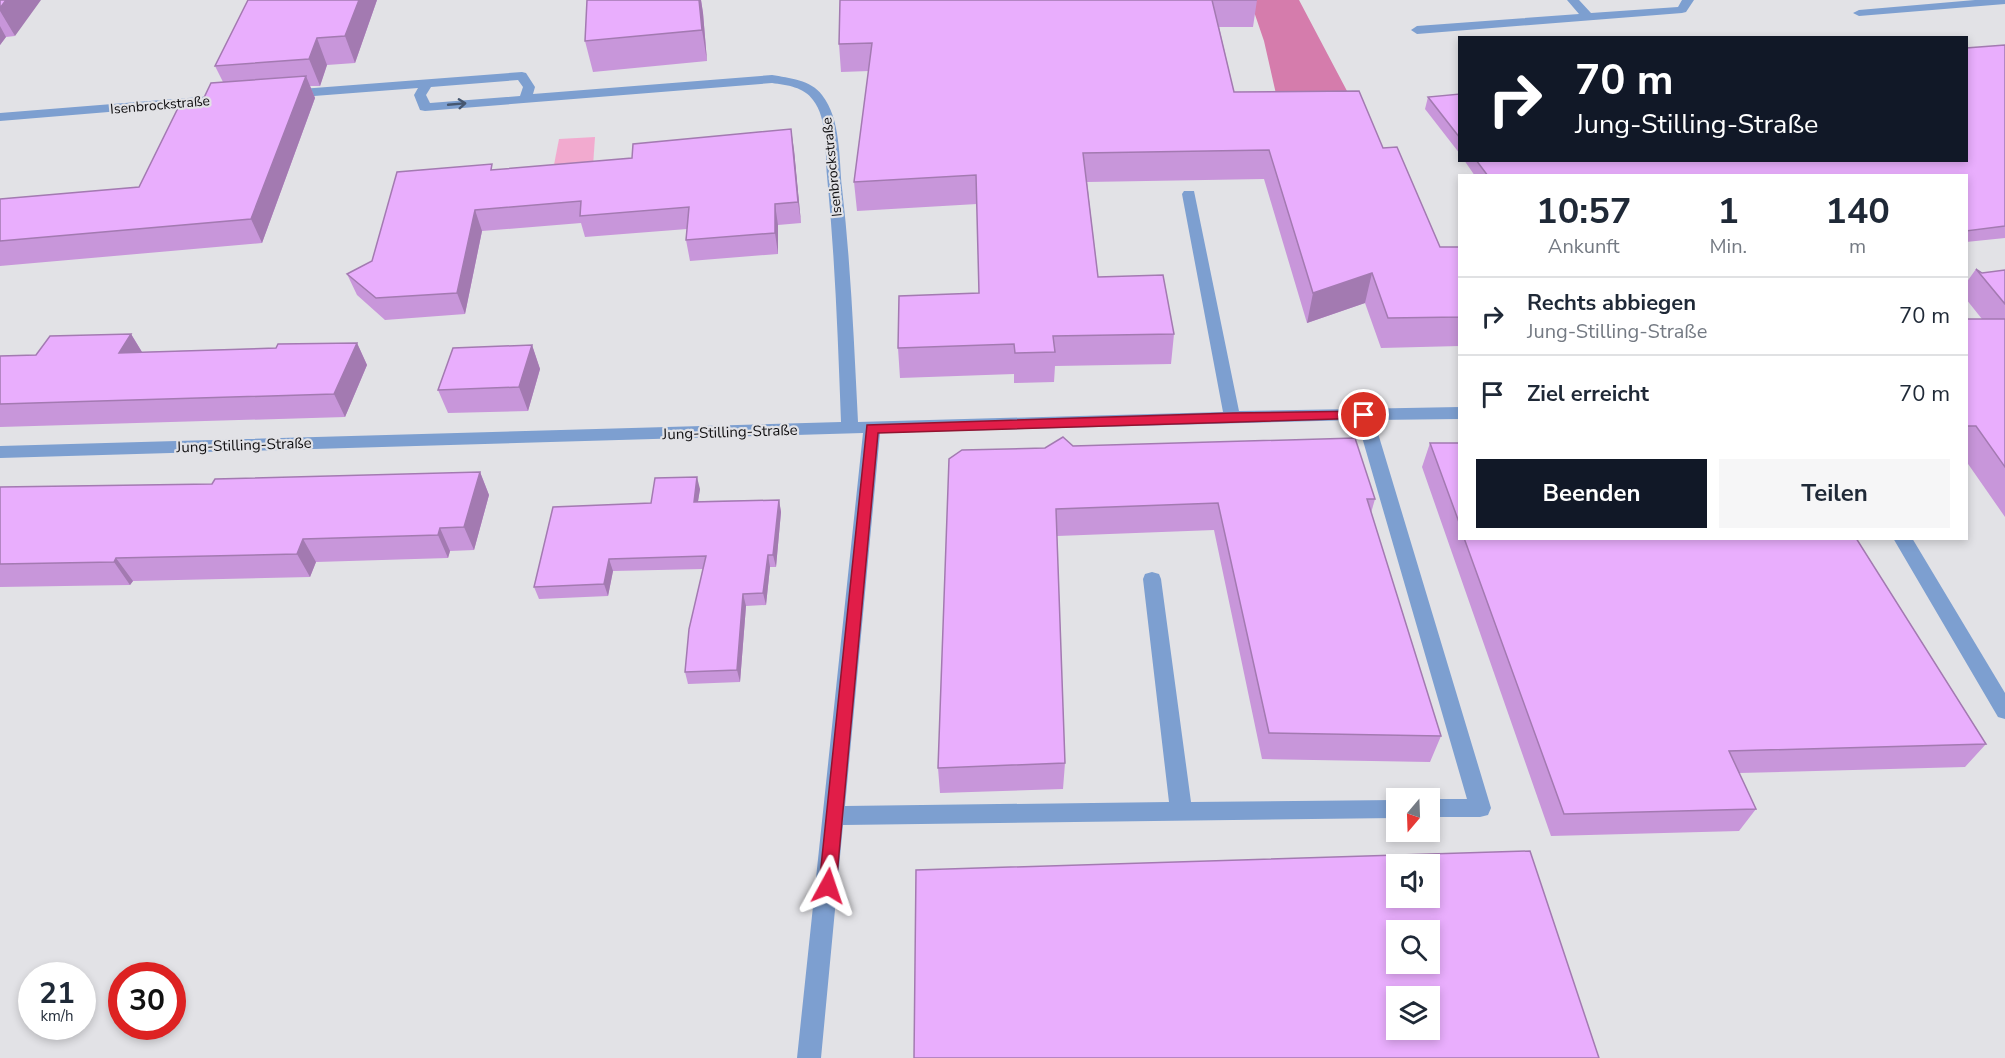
<!DOCTYPE html>
<html lang="de">
<head>
<meta charset="utf-8">
<style>
	:root { --surface:#fff; --page:#f6f6f7; --text:#1f2937; --muted:#747a83; --line:#e0e1e3; --accent:#111827 }
	body { margin:0; font-family:"Nunito Sans",sans-serif; background:var(--page); color:var(--text); height:100vh; display:flex; flex-direction:column; font-size:22px; white-space:nowrap }
	* { box-sizing:border-box; margin:0 }
	p { font-size:20px; color:var(--muted) }
	.icon { flex:none; width:33px; height:33px; fill:none; stroke:currentColor; stroke-width:2; stroke-linecap:round; stroke-linejoin:round }
	.map { position:relative; flex:1; overflow:hidden }
	.side { position:absolute; left:1458px; top:174px; width:510px; height:366px; display:flex; flex-direction:column; background:var(--surface); border-radius:0px; box-shadow:0 3px 9px #0003 }
	.side>* { flex:none }
	.guide { position:absolute; left:1458px; top:36px; width:510px; height:126px; border-radius:0px; box-shadow:0 3px 9px #0003; background:#111827; color:#fff; overflow:hidden }
	.needle { width:39px; rotate:199deg }
	.controls { position:absolute; left:1386px; top:788px; display:grid; gap:12px }
	.controls a { display:grid; place-items:center; width:54px; height:54px; border-radius:0px; background:var(--surface); box-shadow:0 3px 9px #0003; font-size:30px }
	.speed { position:absolute; left:18px; top:962px; display:flex; gap:12px; font-size:30px; font-weight:700; text-align:center }
	.speed>* { display:grid; place-content:center; width:78px; height:78px; border-radius:50%; background:var(--surface); box-shadow:0 3px 9px #0003; line-height:1 }
	.speed small { font-size:15px; font-weight:400 }
	.speed .limit { border:9px solid #d22; background:#fff; color:#111 }
	.pin { position:absolute; display:grid; place-items:center; width:51px; height:51px; color:#fff; margin:-26px; border:3px solid #fff; border-radius:50%; box-shadow:0 2px 6px #0007 }
	.me { position:absolute; width:66px; margin:-33px; rotate:5deg; stroke-linejoin:round; filter:drop-shadow(0 0 4px #0008) }
	.turn { display:flex; align-items:center; gap:21px; height:126px; padding:0 18px; font-size:27px }
	.turn .icon { width:78px; height:78px; stroke-width:2.5 }
	.turn b { display:block; font-size:42px; line-height:51px }
	.eta { display:flex; justify-content:space-evenly; align-items:center; height:102px; text-align:center }
	.eta b { font-size:36px; font-weight:700; line-height:42px }
	.cta { display:flex; gap:12px; margin-top:auto; padding:12px 18px }
	.cta a { flex:1; height:69px; border-radius:0px; background:var(--accent); color:#fff; font-size:24px; font-weight:700; line-height:69px; text-align:center }
	.cta a+a { background:var(--page); color:var(--text) }
	ul { padding:0; list-style:none }
	li { display:flex; align-items:center; gap:18px; height:78px; padding:0 18px; border-top:2px solid var(--line) }
	li div { flex:1 }
	li b { display:block; font-size:22px }
	li em { font-style:normal }
	.map>svg:first-child { display:block }
	.green { fill:#f2aacf }
	.forest { fill:#d57cac }
	.lines { fill:none; stroke-linecap:round; stroke-linejoin:round }
	.minor { fill:#7d9fd0; fill-rule:evenodd }
	.wall { fill:#c896da }
	.shaded-wall { fill:#a37ab1 }
	.building { fill:#e9aefd; stroke:#a37ab1; stroke-width:1.5; fill-rule:evenodd }
	.oneway { stroke:#465770 }
	.route { fill:#e11d48; stroke:#92132f; stroke-width:1.5 }
	.labels { text-anchor:middle; dominant-baseline:central; stroke-width:4.5; stroke-linejoin:round; paint-order:stroke }
	.far-street-label { font-size:14px; fill:#100f11; stroke:#e2e2e6 }
	.street-label { font-size:15px; fill:#100f11; stroke:#e2e2e6 }
</style>
</head>
<body>
<div class="map">
<svg width="2005" height="1058" viewBox="0 0 2005 1058">
	<rect width="100%" height="100%" fill="#e2e2e6"/>
	<path class="green" d="M 595,137 L 593,166 L 553,170 L 559,139 Z"/>
	<path class="forest" d="M 1250,0 L 1299,0 L 1356,108 L 1281,116 L 1264,41 Z"/>
	<g class="lines">
		<path class="minor" d="M 1567,0 L 1579,0 L 1591,13 L 1678,7 L 1682,0 L 1694,0 L 1686,12 L 1682,13 L 1417,34 L 1411,30 L 1417,26 L 1579,14 Z
			M 1975,0 L 2005,0 L 2005,4 L 1859,16 L 1853,13 L 1859,10 Z
			M 522,72 L 526,73 L 535,87 L 533,94 L 772,75 C 789,78 811,80 822,95 C 841,119 839,159 842,188 C 851,266 854,344 858,422 L 1223,412 L 1182,194 L 1184,191 L 1194,191 L 1239,411 L 1460,407 L 1460,419 L 1374,420 L 1491,808 L 1488,815 L 1480,817 L 1430,817 L 1430,799 L 1467,799 L 1357,420 L 880,433 L 845,806 L 1169,802 L 1143,579 L 1145,574 L 1152,572 L 1159,574 L 1161,579 L 1191,802 L 1396,800 L 1396,818 L 843,825 L 821,1058 L 797,1058 L 863,433 L 0,458 L 0,446 L 841,422 C 838,340 835,258 827,176 C 825,153 828,119 813,100 C 804,87 787,85 772,83 L 425,111 L 420,110 L 414,95 L 418,88 L 288,98 L 282,94 L 288,90 ZM 518,80 L 523,87 L 520,96 L 430,103 L 426,95 L 431,87 Z
			M 225,95 L 231,99 L 229,102 L 0,121 L 0,113 Z
			M 1893,538 L 1912,538 L 2005,693 L 2005,719 L 1998,717 Z"/>
	</g>
	<path class="wall" d="M 0,0 L 15,36 L 6,37 L 0,45 Z
		M 377,0 L 355,63 L 327,65 L 320,86 L 310,86 L 315,98 L 262,243 L 0,266 L 0,199 L 139,187 L 200,106 L 223,82 L 215,66 Z
		M 587,0 L 701,0 L 703,13 L 707,61 L 593,72 L 585,41 Z
		M 840,0 L 1257,0 L 1253,27 L 1219,27 L 1234,92 L 1383,148 L 1440,247 L 1460,247 L 1460,346 L 1381,348 L 1365,303 L 1307,323 L 1264,179 L 1087,182 L 1098,277 L 1174,334 L 1171,364 L 1055,366 L 1054,382 L 1014,383 L 1014,374 L 900,378 L 898,348 L 979,293 L 977,204 L 857,211 L 854,182 L 869,71 L 841,72 L 839,44 Z
		M 2005,45 L 2005,238 L 1966,242 L 1966,176 L 1475,176 L 1464,160 L 1966,160 Z
		M 1460,94 L 1460,154 L 1425,109 L 1428,97 Z
		M 794,150 L 801,223 L 778,225 L 778,254 L 690,261 L 686,240 L 687,229 L 585,237 L 581,223 L 482,231 L 465,314 L 385,320 L 357,295 L 347,274 L 372,261 L 494,170 Z
		M 1976,269 L 1982,273 L 2005,270 L 2005,517 L 1966,461 L 1966,319 L 1982,319 L 1966,299 L 1966,283 Z
		M 131,334 L 142,352 L 276,348 L 357,343 L 367,365 L 345,417 L 0,427 L 0,356 L 36,355 Z
		M 532,345 L 540,369 L 528,411 L 448,413 L 438,390 Z
		M 1430,443 L 1460,443 L 1460,538 L 1856,538 L 1986,744 L 1965,767 L 1739,773 L 1756,809 L 1739,831 L 1551,836 L 1422,467 Z
		M 1073,446 L 1375,499 L 1371,513 L 1441,736 L 1430,762 L 1262,759 L 1214,530 L 1057,536 L 1065,763 L 1063,789 L 940,793 L 938,768 L 1045,448 Z
		M 480,472 L 489,495 L 474,550 L 450,551 L 448,558 L 316,562 L 310,577 L 133,581 L 130,585 L 0,587 L 0,487 L 212,484 Z
		M 700,489 L 698,501 L 779,500 L 781,512 L 776,567 L 770,567 L 766,605 L 746,606 L 740,682 L 688,684 L 685,672 L 703,569 L 613,571 L 608,596 L 539,599 L 534,587 L 651,503 Z"/>
	<path class="shaded-wall" d="M 6,0 L 41,0 L 15,36 L 0,11 L 0,8 Z
		M 359,0 L 377,0 L 355,63 L 345,36 Z
		M 699,0 L 701,0 L 703,13 L 707,61 L 702,30 Z
		M 0,26 L 6,37 L 0,45 Z
		M 317,38 L 327,65 L 320,86 L 309,59 Z
		M 306,76 L 315,98 L 262,243 L 251,219 Z
		M 791,129 L 794,150 L 801,223 L 798,202 Z
		M 775,204 L 778,225 L 778,254 L 775,233 Z
		M 475,210 L 482,231 L 465,314 L 457,293 Z
		M 1372,273 L 1365,303 L 1307,323 L 1313,293 Z
		M 131,334 L 145,357 L 119,353 Z
		M 357,343 L 367,365 L 345,417 L 334,394 Z
		M 532,345 L 540,369 L 528,411 L 519,387 Z
		M 480,472 L 489,495 L 474,550 L 464,527 Z
		M 697,477 L 700,489 L 696,514 L 694,502 Z
		M 779,500 L 781,512 L 776,567 L 773,555 Z
		M 440,528 L 450,551 L 448,558 L 438,535 Z
		M 303,539 L 316,562 L 310,577 L 297,554 Z
		M 768,555 L 770,567 L 766,605 L 763,593 Z
		M 116,558 L 133,581 L 130,585 L 114,562 Z
		M 609,559 L 613,571 L 608,596 L 604,584 Z
		M 743,594 L 746,606 L 740,682 L 737,670 Z"/>
	<path class="building" d="M 0,0 L 6,0 L 0,8 Z
		M 248,0 L 359,0 L 345,36 L 317,38 L 309,59 L 215,66 Z
		M 587,0 L 699,0 L 702,30 L 585,41 Z
		M 840,0 L 1257,0 L 1212,0 L 1234,92 L 1359,91 L 1383,148 L 1397,147 L 1440,247 L 1460,247 L 1460,317 L 1388,318 L 1372,273 L 1313,293 L 1269,150 L 1083,153 L 1098,277 L 1163,275 L 1174,334 L 1053,336 L 1055,352 L 1015,353 L 1014,344 L 898,348 L 899,296 L 979,293 L 976,175 L 854,182 L 872,43 L 839,44 Z
		M 2005,45 L 2005,226 L 1966,231 L 1966,176 L 1488,176 L 1476,160 L 1966,160 L 1966,48 Z
		M 306,76 L 251,219 L 0,241 L 0,199 L 139,187 L 178,108 L 200,106 L 211,83 Z
		M 1460,94 L 1460,138 L 1428,97 Z
		M 791,129 L 798,202 L 775,204 L 775,233 L 686,240 L 689,207 L 580,216 L 581,201 L 475,210 L 457,293 L 376,298 L 347,274 L 372,261 L 397,172 L 492,164 L 491,170 L 632,158 L 633,144 Z
		M 1976,269 L 1982,273 L 2005,270 L 2005,304 Z
		M 1966,319 L 2005,319 L 2005,467 L 1976,426 L 1966,426 Z
		M 131,334 L 119,353 L 276,348 L 278,344 L 357,343 L 334,394 L 0,404 L 0,356 L 36,355 L 50,336 Z
		M 532,345 L 519,387 L 438,390 L 453,348 Z
		M 1063,437 L 1073,446 L 1355,438 L 1375,499 L 1367,499 L 1441,736 L 1269,733 L 1218,503 L 1056,509 L 1065,763 L 938,768 L 949,459 L 962,450 L 1045,448 Z
		M 1430,443 L 1460,443 L 1460,525 Z
		M 480,472 L 464,527 L 440,528 L 438,535 L 303,539 L 297,554 L 116,558 L 114,562 L 0,564 L 0,487 L 212,484 L 215,479 Z
		M 697,477 L 694,502 L 779,500 L 773,555 L 768,555 L 763,593 L 743,594 L 737,670 L 685,672 L 689,629 L 706,556 L 609,559 L 604,584 L 534,587 L 553,507 L 651,503 L 655,478 Z
		M 1464,538 L 1856,538 L 1986,744 L 1729,751 L 1756,809 L 1564,814 Z
		M 1530,851 L 1599,1058 L 914,1058 L 916,870 ZM 1396,864 L 1430,864 L 1430,897 L 1396,897 ZM 1396,930 L 1430,930 L 1430,963 L 1396,963 ZM 1396,996 L 1430,996 L 1430,1029 L 1396,1029 Z"/>
	<defs><path id="oneway-shaft" d="M-6 0H5M1.5-3L5.5 0L1.5 3" fill="none" stroke-width="1.6" stroke-linecap="round" stroke-linejoin="round" transform="scale(1.5)"/></defs>
	<use class="oneway" href="#oneway-shaft" transform="translate(457 104) rotate(-5)"/>
	<path class="route" d="M 1364,411 L 1370,415 L 1368,418 L 878,433 L 836,886 L 834,891 L 828,894 L 822,891 L 819,886 L 867,425 L 1233,413 Z"/>
	<g class="labels">
		<g class="far-street-label">
			<text transform="translate(160 105) rotate(-5)">Isenbrockstraße</text>
			<text transform="translate(832 167) rotate(-96)">Isenbrockstraße</text>
		</g>
		<g class="street-label">
			<text transform="translate(730 432) rotate(-2)">Jung-Stilling-Straße</text>
			<text transform="translate(244 445) rotate(-2)">Jung-Stilling-Straße</text>
		</g>
	</g>
</svg>
<div class="controls">
<a><svg class="needle" viewBox="-14 -14 28 28"><path d="M0-13l5 13h-10z" fill="#e53935"/><path d="M0 13l5-13h-10z" fill="#747a83"/></svg></a>
<a><svg class="icon" aria-label="sound" viewBox="0 0 24 24"><path d="M4 9h4l5-4v14l-5-4H4zM17 9q2 3 0 6"/></svg></a>
<a><svg class="icon" aria-label="search" viewBox="0 0 24 24"><circle cx="10" cy="10" r="6"/><path d="M15 15l6 6"/></svg></a>
<a><svg class="icon" aria-label="layers" viewBox="0 0 24 24"><path d="M12 4l9 5-9 5-9-5zM3 14l9 5 9-5"/></svg></a>
</div>
<div class="speed"><div>21<small>km/h</small></div><div class="limit">30</div></div>
<div class="pin" style="left:1364px;top:415px;background:#d93025"><svg class="icon" aria-label="arrive" viewBox="0 0 24 24"><path d="M6 21V4h12l-3 4 3 4H6"/></svg></div>
<svg class="me" style="left:828px;top:886px" viewBox="-20 -20 40 40"><path d="M0-17L14 15 0 8-14 15z" fill="#e11d48" stroke="#fff" stroke-width="4"/></svg>
<div class="guide">
<div class="turn"><svg class="icon" aria-label="right" viewBox="0 0 24 24"><path d="M7 20v-9h11M14 6l5 5-5 5"/></svg><div><b>70 m</b>Jung-Stilling-Straße</div></div>
</div>
<section class="side">
<div class="eta">
<div><b>10:57</b><p>Ankunft</p></div>
<div><b>1</b><p>Min.</p></div>
<div><b>140</b><p>m</p></div>
</div>
<ul>
<li><svg class="icon" aria-label="right" viewBox="0 0 24 24"><path d="M7 20v-9h11M14 6l5 5-5 5"/></svg><div><b>Rechts abbiegen</b><p>Jung-Stilling-Straße</p></div><em>70 m</em></li>
<li><svg class="icon" aria-label="arrive" viewBox="0 0 24 24"><path d="M6 21V4h12l-3 4 3 4H6"/></svg><div><b>Ziel erreicht</b></div><em>70 m</em></li>
</ul>
<div class="cta"><a>Beenden</a><a>Teilen</a></div>
</section>
</div>
</body>
</html>
